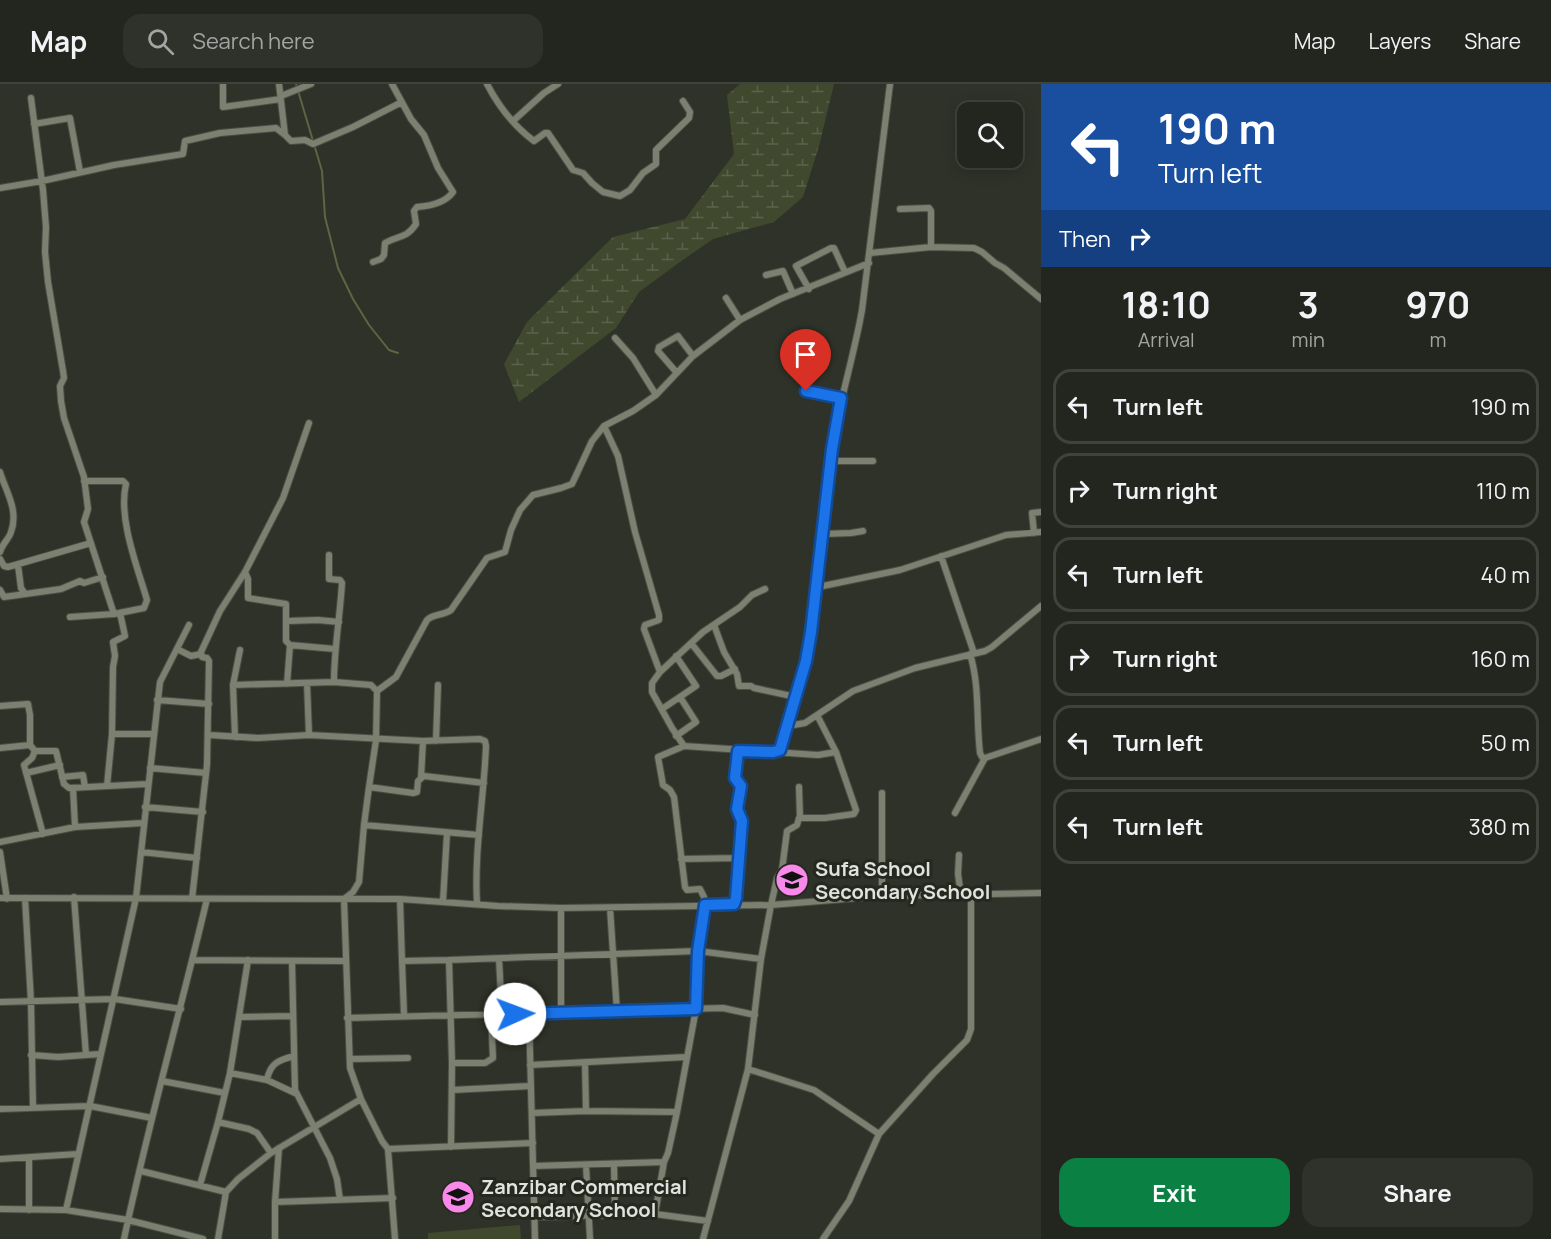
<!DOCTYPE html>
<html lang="en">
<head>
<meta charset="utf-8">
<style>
	:root { --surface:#23261e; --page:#2f322b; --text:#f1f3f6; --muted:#a3a5a4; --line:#40433c; --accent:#0b8043 }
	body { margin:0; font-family:Manrope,sans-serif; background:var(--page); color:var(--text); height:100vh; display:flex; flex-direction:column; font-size:22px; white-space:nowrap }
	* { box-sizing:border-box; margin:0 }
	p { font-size:20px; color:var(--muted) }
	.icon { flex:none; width:33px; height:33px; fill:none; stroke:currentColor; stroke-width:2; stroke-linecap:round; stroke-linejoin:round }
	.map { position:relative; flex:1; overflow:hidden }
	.panel { display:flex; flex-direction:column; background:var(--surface); width:510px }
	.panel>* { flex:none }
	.hud { background:#1a4fa0; color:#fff; overflow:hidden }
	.tools { position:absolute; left:957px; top:18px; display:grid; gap:12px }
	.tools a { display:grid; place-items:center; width:66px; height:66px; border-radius:12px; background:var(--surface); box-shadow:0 3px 15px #0003,0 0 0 2px var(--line); font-size:30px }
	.pin { position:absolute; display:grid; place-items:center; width:51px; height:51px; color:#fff; margin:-62px -26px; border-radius:50% 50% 50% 0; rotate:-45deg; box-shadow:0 0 6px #0007 }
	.pin .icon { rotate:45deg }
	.me { position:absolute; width:66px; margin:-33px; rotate:88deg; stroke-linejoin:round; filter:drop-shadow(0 0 4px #0008) }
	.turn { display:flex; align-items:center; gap:21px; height:126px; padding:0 18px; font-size:27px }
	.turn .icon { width:78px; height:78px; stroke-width:2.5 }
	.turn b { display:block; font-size:42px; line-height:51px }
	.then { display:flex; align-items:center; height:57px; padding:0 18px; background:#0003; gap:12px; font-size:22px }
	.eta { display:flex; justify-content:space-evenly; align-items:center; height:102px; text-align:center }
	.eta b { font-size:36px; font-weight:700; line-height:42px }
	.button { display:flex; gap:12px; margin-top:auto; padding:12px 18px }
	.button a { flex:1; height:69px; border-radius:18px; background:var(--accent); color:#fff; font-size:24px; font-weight:700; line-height:69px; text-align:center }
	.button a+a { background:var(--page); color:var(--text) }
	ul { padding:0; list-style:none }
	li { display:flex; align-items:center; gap:18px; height:75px; margin:0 12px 9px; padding:0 6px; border:3px solid var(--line); border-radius:18px }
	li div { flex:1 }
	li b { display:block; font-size:22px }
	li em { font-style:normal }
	header { display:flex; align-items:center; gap:36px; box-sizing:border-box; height:84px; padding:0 30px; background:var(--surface); border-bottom:2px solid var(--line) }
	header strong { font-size:28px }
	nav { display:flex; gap:33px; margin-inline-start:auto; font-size:21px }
	.search { width:420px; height:54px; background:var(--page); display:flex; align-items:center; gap:15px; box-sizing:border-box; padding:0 21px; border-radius:18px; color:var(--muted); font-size:22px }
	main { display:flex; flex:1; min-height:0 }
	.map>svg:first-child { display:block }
	.wetland { fill:url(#wetland-marsh) }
	.pitch { fill:#40482e }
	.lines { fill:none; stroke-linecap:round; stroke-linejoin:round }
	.stream { stroke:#5b6642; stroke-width:2 }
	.minor-casing { stroke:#4b4e45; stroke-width:8 }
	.minor { stroke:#7b8070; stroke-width:6 }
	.route-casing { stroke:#114b97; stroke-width:15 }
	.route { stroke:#1a73e8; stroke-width:10 }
	.labels { text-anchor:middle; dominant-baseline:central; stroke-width:6; stroke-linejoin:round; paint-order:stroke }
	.poi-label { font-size:20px; font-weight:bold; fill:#e0e2dc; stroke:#25281f; text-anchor:start }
</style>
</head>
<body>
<header>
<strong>Map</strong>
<div class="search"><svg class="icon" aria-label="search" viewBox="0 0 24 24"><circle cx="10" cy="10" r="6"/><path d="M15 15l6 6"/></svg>Search here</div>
<nav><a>Map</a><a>Layers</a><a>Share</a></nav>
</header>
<main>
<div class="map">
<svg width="1041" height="1155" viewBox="0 0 1041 1155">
	<defs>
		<pattern id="wetland-marsh" width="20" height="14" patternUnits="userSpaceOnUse" patternTransform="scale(1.5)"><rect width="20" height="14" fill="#40482e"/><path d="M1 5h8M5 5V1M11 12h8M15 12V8" fill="none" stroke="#5b624c"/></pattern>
	</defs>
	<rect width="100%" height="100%" fill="#2f3228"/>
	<path class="wetland" d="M 740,0 L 834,0 L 819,62 L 803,113 L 774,138 L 713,155 L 680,178 L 639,208 L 616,244 L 519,318 L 504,280 L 527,238 L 613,153 L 685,135 L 734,70 L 727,11 Z"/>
	<path class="pitch" d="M 520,1141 L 521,1155 L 428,1155 L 428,1149 Z"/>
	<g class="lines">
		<path class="stream" d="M 296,0 L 322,87 L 325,133 L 338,184 L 353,215 L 369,241 L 389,266 L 398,269"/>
		<defs>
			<path id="minor" d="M 223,0 L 223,23 L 281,15
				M 279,0 L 285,51 L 291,57 L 305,56 L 313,60 L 353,43 L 402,18
				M 487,0 C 498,21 515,43 534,57 L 545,49 L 548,49 L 573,86 L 583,89 L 592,99 L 603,108 L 620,112 L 630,106 L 643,89 L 656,80 L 656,66 L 689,34 L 690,28 L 683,17
				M 281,12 L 311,0
				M 31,14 L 43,106 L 46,143 L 45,168 L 48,198 L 63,287 L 64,294 L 60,302 L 61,317 L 64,334 L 84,393 L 88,425 L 84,438 L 114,530 L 70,533
				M 513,37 L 544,9 L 558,0
				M 34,40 L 70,34 L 80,88
				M 0,104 L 42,97 L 114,81 L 183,70 L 185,57 L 220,49 L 276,44 L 285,51
				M 900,125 L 929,124 L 931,127 L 931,163
				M 870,169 L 931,163 L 974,164 L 982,168 L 995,179 L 1004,184 L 1041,215
				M 373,178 L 381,175 L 384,171 L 385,159 C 399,151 406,155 416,140 L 414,127 L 417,123 C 430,122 446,118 453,108 L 438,84 L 424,51 L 411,35 L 392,0
				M 766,191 L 783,187 L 793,210
				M 809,205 L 796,182 L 831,164 L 834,164 L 845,188
				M 726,214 L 740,236
				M 615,254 L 633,274 L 656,311
				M 677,289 L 658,267 L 659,263 L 678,252 L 693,272
				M 806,307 L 841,314
				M 604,342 L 618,372 L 635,448 L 659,531 L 659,536 L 645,541 L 644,545 L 660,588
				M 831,377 L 873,377
				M 0,388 C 6,408 19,426 11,448 C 9,455 2,460 0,468
				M 84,397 L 123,397 L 126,400 C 118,434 137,482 147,516 L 144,524 L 114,530
				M 1034,449 L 1032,429 L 1041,428
				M 823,450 L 851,449 L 863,447
				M 329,471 L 329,495 L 340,496 L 342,499 C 340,533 334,565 334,598 L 371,601 L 377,607 L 376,656 L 369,703 L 413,709 L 417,708 L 418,697 L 424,692 L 484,699
				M 941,472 L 974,569
				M 0,475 L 4,482 L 8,483 L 91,459
				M 18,481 L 21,504 L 25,510
				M 245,488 L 248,495 L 248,514 L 286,520 L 286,557 L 290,561 L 335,565
				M 818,503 L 900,486 L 1006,451 L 1041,448
				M 0,506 L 4,513 L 61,505 L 80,497 L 84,499 L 103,493
				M 287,537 L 318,536 L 339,538
				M 714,541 L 724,568 L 737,590 L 739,602 L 751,602 L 754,604 L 796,613
				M 691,559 L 717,592 L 721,592 L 735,585
				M 177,565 L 191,572 L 201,570
				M 970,570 C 980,602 976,636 980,669 L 982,673 L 985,674
				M 307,599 L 309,651
				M 287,600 L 290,561
				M 233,601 L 240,566
				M 377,607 L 396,593 L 427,536 C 434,529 443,532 451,526 L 487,474 L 505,468 L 511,446 L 520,426 L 533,411 L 561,404 L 572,400 L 592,357 L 604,342 L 633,327 L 656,311 L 693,272 L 740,236 L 780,215 L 869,179
				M 157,616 L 209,620
				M 0,622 L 28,620 L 30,631 L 30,661
				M 662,625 L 696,602 L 676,572
				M 788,642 L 805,639 L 853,607 L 915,584 L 985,567 L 992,563 L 1041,522
				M 112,650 L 154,650
				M 209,651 L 258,654 L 309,651 L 423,657 L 480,655 L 485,657 L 486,662 C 484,714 474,767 477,819
				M 676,652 L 696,638 L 680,613
				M 235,653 L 233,601 L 334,598
				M 436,657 L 438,601
				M 684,662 L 672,644 L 652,608 L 652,599 L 660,588 L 703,548 L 740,523 L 752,511 L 765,505
				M 0,664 L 30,661 L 35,667 L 56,667 L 64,700 L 69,704 L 147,700
				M 35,667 L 32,674 L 24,681 L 43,750
				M 738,667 L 735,694 L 741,702 L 737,725 L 742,737 L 739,774
				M 777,668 L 780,665 C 793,627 804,588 811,548 C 820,487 823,426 832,365 C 839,318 854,272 862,226 L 890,0
				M 150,684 L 206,689
				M 26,689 L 60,681
				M 62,693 L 83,691 L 85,703
				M 421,694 L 423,657
				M 107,702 L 112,650 L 113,583 L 115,572 L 113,558 L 125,552 L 120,529
				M 369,703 L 364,741 L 479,751
				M 799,703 L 800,734 L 825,734 L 854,730 L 856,726 L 836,668
				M 73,704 L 75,743
				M 145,723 L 203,728
				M 955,729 L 985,674 L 1041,655
				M 0,758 L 75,743 L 143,739
				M 0,768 L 7,815
				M 141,768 L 197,774
				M 959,771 L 958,790 L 961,811
				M 681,775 L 739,774 L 734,820
				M 882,812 L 882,709
				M 74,813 L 86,971
				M 0,814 L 400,815 L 498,822 L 561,824 L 771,821 L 882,812 L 1041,809
				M 25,814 L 31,918 L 33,1024
				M 192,815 L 207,681 L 209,577 L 207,574 L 202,573 L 201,568 L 220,527 L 245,488 L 283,414 L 309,339
				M 344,815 L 350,984 L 361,1015 L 382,1057 L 388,1065 L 533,1059
				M 344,815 L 353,808 L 359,798 L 364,741
				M 400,815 L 402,877 L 449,876 L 452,979 L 451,1063
				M 443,817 L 447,749
				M 561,824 L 561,929
				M 610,824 L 617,928
				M 499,875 L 502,931
				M 192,876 L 346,877
				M 449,876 L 698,867 L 761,875
				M 292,877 L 295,1006 L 330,1074 L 337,1095 L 340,1116
				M 402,877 L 404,931
				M 0,918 L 115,915 L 181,925
				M 529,930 L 535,1155
				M 240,933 L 293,932
				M 347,934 L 723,924 L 755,931
				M 31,971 L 58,973 L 100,970
				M 350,975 L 408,974
				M 452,979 L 485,979 L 493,974 L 491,931
				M 585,979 L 586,1027
				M 530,981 L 686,973
				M 748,985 L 814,1006 L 879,1050
				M 230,989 L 267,996 L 297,1010
				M 267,996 C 270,979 279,976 294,972
				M 162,997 L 225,1009
				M 452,1006 L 530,1002
				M 0,1025 L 90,1022 L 152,1034
				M 532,1029 L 586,1027 L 677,1028
				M 388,1065 L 395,1155
				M 271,1069 L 361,1015
				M 29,1074 L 29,1126
				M 0,1075 L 78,1070
				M 614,1080 L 615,1131
				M 586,1081 L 590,1155
				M 533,1082 L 664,1078
				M 141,1087 L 226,1108
				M 200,1101 L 218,1038 L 230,989 L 248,876
				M 275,1118 L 393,1114
				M 0,1125 L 66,1126 L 128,1136 L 203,1155
				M 66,1126 L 136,814 L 160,598 L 189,541
				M 655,1130 L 664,1078 L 668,1069 L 677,1028 L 696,925 L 698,867 L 705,821 L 704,813 L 700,805 L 687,806 L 685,803 L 674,713 L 670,706 L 663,701 L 658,673 L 684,662 L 818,671 L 836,668 L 817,631
				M 535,1133 L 655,1130 L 708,1137
				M 124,1155 C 148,1041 180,929 207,815
				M 218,1155 L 226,1108 L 238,1095 L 271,1069 L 257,1049 L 249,1045 L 218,1038
				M 275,1155 L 275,1118 L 279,1064
				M 703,1155 L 748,985 L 761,875 L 771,821 L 777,794 L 782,786 L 787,747 L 797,741 L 799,734
				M 823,1155 L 849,1117 L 879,1050 L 933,990 L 967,956 L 971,945 L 971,811"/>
		</defs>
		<use href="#minor" class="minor-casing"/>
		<use href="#minor" class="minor"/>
	</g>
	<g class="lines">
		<defs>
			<path id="route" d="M 515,930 L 696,925 L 698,867 L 705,821 L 734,820 L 736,814 L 742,737 L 737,725 L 741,702 L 735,694 L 738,667 L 773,668 L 780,666 L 806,577 L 811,548 L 832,365 L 841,314 L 806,307"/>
		</defs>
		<use href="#route" class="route-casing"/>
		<use href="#route" class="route"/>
	</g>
	<defs>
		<symbol id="school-disc" viewBox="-11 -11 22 22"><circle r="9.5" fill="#f888ea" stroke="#25281f"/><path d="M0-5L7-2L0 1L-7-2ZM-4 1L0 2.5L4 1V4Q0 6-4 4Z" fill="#111"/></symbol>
	</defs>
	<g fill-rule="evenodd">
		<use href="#school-disc" x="773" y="777" width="38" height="38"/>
		<use href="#school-disc" x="439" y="1094" width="38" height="38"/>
	</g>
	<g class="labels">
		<g class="poi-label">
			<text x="815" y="784">Sufa School<tspan x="815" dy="23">Secondary School</tspan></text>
			<text x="481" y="1102">Zanzibar Commercial<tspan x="481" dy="23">Secondary School</tspan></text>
		</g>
	</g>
</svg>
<div class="tools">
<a><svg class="icon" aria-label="search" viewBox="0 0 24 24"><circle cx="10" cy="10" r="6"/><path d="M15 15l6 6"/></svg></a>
</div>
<div class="pin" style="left:806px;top:307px;background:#d93025"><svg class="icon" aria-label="arrive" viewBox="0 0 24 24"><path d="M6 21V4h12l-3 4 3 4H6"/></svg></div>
<svg class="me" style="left:515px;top:930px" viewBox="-20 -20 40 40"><circle r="19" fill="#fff"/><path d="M0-13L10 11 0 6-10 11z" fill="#1a73e8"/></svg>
</div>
<section class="panel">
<div class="hud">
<div class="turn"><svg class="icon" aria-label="left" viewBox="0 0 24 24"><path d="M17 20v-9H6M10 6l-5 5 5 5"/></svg><div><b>190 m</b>Turn left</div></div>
<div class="then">Then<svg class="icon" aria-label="right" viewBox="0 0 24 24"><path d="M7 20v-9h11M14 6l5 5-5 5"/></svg></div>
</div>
<div class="eta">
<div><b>18:10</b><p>Arrival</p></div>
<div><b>3</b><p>min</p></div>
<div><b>970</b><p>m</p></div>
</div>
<ul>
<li><svg class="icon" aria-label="left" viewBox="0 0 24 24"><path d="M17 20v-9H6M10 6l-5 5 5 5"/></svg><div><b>Turn left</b></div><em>190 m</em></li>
<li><svg class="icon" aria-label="right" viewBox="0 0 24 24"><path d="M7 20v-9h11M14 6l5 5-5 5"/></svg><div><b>Turn right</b></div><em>110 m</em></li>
<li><svg class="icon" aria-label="left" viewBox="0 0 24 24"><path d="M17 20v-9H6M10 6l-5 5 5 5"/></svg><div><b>Turn left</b></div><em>40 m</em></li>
<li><svg class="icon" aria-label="right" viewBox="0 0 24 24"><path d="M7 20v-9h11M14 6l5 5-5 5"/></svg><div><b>Turn right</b></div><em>160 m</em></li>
<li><svg class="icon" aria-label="left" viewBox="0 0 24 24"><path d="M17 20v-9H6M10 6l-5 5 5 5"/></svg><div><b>Turn left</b></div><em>50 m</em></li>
<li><svg class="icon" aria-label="left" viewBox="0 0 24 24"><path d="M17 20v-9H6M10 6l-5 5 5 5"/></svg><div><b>Turn left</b></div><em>380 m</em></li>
</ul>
<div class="button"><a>Exit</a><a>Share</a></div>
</section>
</main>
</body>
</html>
